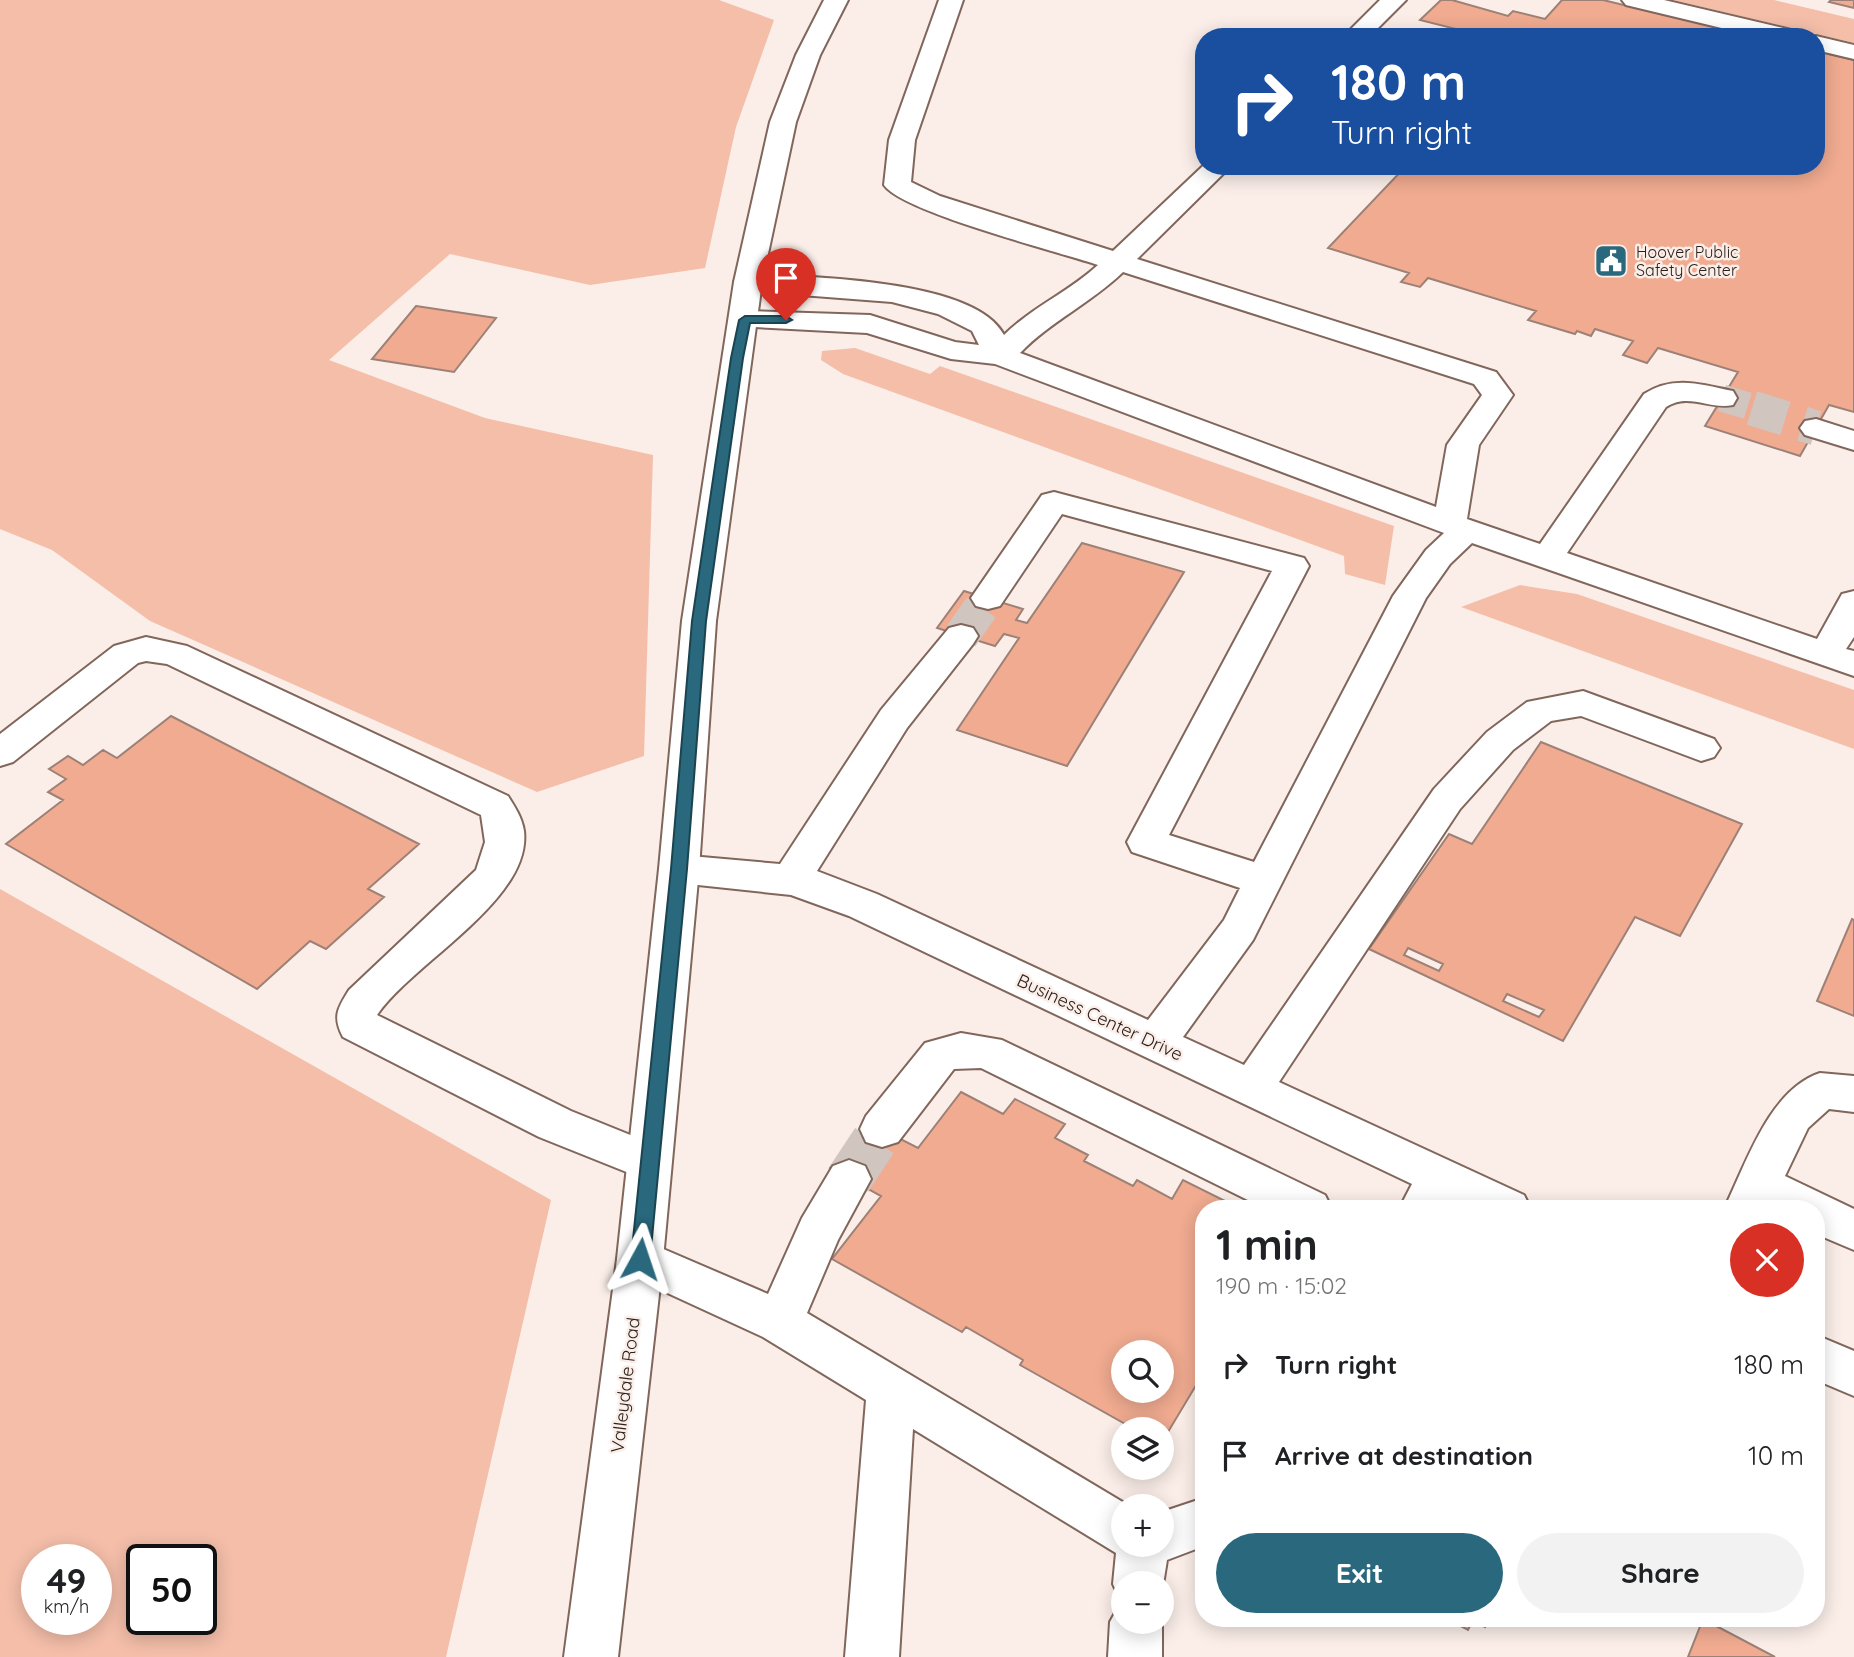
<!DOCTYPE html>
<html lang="en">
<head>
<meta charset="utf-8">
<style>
	:root { --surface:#fff; --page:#f2f2f2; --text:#202124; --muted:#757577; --accent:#29687d }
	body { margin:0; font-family:Quicksand,sans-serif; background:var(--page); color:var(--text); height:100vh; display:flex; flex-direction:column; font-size:26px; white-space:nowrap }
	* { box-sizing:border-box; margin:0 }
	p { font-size:23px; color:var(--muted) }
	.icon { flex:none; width:38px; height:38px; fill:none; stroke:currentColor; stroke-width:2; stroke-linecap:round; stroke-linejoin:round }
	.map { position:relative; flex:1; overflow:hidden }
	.sheet { position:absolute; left:1195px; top:1200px; width:630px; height:427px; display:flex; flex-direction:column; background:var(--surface); border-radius:28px; box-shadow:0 4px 18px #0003 }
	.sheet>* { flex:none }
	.top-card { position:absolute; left:1195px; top:28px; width:630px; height:147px; border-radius:28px; box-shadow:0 4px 18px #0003; background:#1a4fa0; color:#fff; overflow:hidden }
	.buttons { position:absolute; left:1111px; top:1340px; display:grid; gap:14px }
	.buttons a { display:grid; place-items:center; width:63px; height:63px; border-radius:50%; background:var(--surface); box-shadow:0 4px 18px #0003; font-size:35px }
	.speed { position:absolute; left:21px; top:1544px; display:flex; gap:14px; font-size:35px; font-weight:700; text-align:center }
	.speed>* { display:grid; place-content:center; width:91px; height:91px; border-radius:50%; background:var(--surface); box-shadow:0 4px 18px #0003; line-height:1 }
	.speed small { font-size:18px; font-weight:400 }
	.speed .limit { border:4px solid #111; border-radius:10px; background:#fff; color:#111 }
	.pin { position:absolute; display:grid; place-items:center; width:60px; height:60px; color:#fff; margin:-72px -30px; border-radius:50% 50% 50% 0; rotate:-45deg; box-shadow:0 0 7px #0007 }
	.pin .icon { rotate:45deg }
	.me { position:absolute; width:77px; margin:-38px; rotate:5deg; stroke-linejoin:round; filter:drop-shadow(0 0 5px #0008) }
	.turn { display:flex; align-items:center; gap:24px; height:147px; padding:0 21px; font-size:32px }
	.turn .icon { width:91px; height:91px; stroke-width:2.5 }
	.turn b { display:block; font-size:49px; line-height:60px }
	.round { display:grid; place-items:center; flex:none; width:74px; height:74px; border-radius:37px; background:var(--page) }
	.head { display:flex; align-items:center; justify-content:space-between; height:119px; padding:0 21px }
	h1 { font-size:42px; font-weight:700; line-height:52px }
	.primary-button { display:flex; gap:14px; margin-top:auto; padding:14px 21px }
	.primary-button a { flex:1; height:80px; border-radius:42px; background:var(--accent); color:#fff; font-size:28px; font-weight:700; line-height:80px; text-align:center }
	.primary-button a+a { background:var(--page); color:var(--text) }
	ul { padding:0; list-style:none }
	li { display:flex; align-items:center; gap:21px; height:91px; padding:0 21px }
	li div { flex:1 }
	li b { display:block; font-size:26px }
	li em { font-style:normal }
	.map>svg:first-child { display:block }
	.green { fill:#f4bea9; fill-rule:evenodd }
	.building { fill:#f0ab90; stroke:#9d8176; stroke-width:2; fill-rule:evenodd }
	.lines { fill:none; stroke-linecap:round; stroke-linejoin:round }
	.minor-tunnel-far2 { stroke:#d1c5c0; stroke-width:27; stroke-dasharray:27 13; stroke-linecap:butt }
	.minor-tunnel-far1 { stroke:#d1c5c0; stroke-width:35; stroke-dasharray:35 18; stroke-linecap:butt }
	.minor-tunnel { stroke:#d1c5c0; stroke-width:46; stroke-dasharray:46 24; stroke-linecap:butt }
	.minor-casing { stroke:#81665b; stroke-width:4 }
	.major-casing { stroke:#81665b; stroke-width:4 }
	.minor { fill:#fff; fill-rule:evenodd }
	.major { fill:#fff; fill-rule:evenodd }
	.route { fill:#29687d; stroke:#1b4451; stroke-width:2 }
	.labels { text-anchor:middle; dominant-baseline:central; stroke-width:5; stroke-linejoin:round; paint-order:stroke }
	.far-poi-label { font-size:16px; fill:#2b201b; stroke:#fbeee9; text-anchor:start }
	.street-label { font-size:18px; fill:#2b201b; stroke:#fbeee9 }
</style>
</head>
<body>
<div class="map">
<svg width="1854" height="1657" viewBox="0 0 1854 1657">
	<rect width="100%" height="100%" fill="#fbeee9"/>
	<path class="green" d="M 0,0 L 719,0 L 774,20 L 736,127 L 705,268 L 590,285 L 450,254 L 329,360 L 485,418 L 653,455 L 644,756 L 537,792 L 150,621 L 52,550 L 0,529 Z
		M 1673,0 L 1774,0 L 1854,19 L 1854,43 Z
		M 855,348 L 930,374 L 940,366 L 1394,526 L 1385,585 L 1345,574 L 1344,556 L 843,374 L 821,360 L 822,351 Z
		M 1520,585 L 1577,594 L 1854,690 L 1854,749 L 1461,607 Z
		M 0,889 L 551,1200 L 446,1657 L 0,1657 ZM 96,1559 L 96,1619 L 37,1619 L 37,1559 ZM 142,1559 L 201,1559 L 201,1619 L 142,1619 Z"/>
	<path class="building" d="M 1441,0 L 1452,0 L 1508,16 L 1513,11 L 1545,19 L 1562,0 L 1603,0 L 1756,37 L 1469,37 L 1472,33 L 1420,20 Z
		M 1831,0 L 1854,0 L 1854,8 L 1829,2 Z
		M 1816,51 L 1854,60 L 1854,412 L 1829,405 L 1800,456 L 1705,426 L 1738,372 L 1658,348 L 1647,363 L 1623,355 L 1633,341 L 1595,329 L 1591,336 L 1577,331 L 1575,334 L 1528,320 L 1536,311 L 1428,278 L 1420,287 L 1401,282 L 1409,273 L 1328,248 L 1406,166 L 1816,166 Z
		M 416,306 L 496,318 L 454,372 L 372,359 Z
		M 1082,543 L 1184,572 L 1067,766 L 957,730 L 1019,638 L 1004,634 L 995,646 L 937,628 L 964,591 L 1023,609 L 1016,620 L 1027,623 Z
		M 171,716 L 419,844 L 368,889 L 384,897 L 326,949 L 310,941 L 257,989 L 6,844 L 63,800 L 48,792 L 66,779 L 49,769 L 68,756 L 83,765 L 103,750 L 117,758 Z
		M 1541,742 L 1742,824 L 1680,936 L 1635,917 L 1563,1041 L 1369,949 L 1449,834 L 1472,844 ZM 1408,948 L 1443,964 L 1439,971 L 1404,955 ZM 1507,994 L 1544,1010 L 1539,1017 L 1503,1001 Z
		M 1852,919 L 1854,920 L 1854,1016 L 1817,1001 Z
		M 961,1092 L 1003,1114 L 1015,1099 L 1065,1124 L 1055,1138 L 1088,1155 L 1084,1161 L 1133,1186 L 1137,1180 L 1172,1199 L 1183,1180 L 1241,1209 L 1204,1209 L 1204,1372 L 1162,1442 L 1162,1430 L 1136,1430 L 1020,1365 L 1023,1360 L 966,1327 L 962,1332 L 832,1259 L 881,1196 L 830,1168 L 867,1122 L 918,1148 ZM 1124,1353 L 1162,1353 L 1162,1391 L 1124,1391 Z
		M 1489,1619 L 1485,1627 L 1473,1620 L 1468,1630 L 1449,1620 Z
		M 1703,1619 L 1775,1657 L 1688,1657 Z"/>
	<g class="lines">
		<path class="minor-tunnel-far2" d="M 1722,398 L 1758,409"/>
		<path class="minor-tunnel-far1" d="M 1752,408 L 1816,428
			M 961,636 L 988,598"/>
		<path class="minor-tunnel" d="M 849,1179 L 882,1129"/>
		<defs>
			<path id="minor" d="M 939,0 L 963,0 L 915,140 L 911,182 L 940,196 L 1113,251 L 1204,165 L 1231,166 L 1137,259 L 1496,372 L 1513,395 L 1479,445 L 1467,519 L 1540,544 L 1644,394 C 1673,375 1701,384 1733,391 L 1737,398 L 1733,405 C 1709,410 1689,392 1666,407 L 1567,553 L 1817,639 L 1842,594 L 1854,591 L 1854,637 L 1846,649 L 1854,651 L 1854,676 L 1472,543 L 1450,564 L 1426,598 L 1253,940 L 1183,1037 L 1244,1065 L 1434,789 L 1487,732 L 1527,702 L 1583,691 L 1714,739 L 1720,748 L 1714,757 L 1701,761 L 1581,716 L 1551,721 L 1513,750 L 1460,809 L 1279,1082 L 1524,1195 L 1531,1209 L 1464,1209 L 1449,1202 L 1445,1209 L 1399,1209 L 1412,1184 L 849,916 L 791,895 L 679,883 L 665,879 L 659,869 L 665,859 L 679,855 L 780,864 L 881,710 L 949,628 L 961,625 L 973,628 L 978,636 L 973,644 L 907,728 L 817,871 L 877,894 L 1148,1020 L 1224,920 L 1240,888 L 1132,852 L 1127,842 L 1272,571 L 1062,514 L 1000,606 L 988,609 L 976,606 L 971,598 L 1042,495 L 1054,492 L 1304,558 L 1309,566 L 1169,835 L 1254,862 L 1393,596 L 1426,550 L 1444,533 L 995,364 L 951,359 L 867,333 L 735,326 L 730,320 L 735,314 L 745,311 L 870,315 L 955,342 L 979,345 L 972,331 L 938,314 L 892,302 L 748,291 L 738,288 L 734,282 L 738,276 L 748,273 C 808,278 974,278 1004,335 C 1032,307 1069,292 1098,265 C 1060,252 902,212 884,185 L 889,140 ZM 1123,272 L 1474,384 L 1482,395 L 1447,445 L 1436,507 L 1020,353 C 1051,321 1091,303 1123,272 Z
				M 1380,0 L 1406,0 L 1369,37 L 1343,37 Z
				M 1622,0 L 1664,0 L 1800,32 L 1803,37 L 1759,37 L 1626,5 Z
				M 1816,36 L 1854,45 L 1854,59 L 1816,50 L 1816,37 L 1812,37 Z
				M 1816,419 L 1854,431 L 1854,450 L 1805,435 L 1800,428 L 1805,421 Z
				M 146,637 L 187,646 L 508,796 C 515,807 522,818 524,831 C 532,900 412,963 377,1015 L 571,1111 L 665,1149 L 671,1162 L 665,1175 L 649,1181 L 539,1137 L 343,1037 C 332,1016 338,1008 349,990 L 476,870 L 485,842 L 481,815 L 167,664 L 146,661 L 138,663 L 13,762 L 0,766 L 0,734 L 114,646 Z
				M 961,1033 L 1002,1040 L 1325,1195 L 1332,1209 L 1266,1209 L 981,1068 L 954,1069 L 898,1142 L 882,1147 L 866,1142 L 860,1129 L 866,1116 L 925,1043 Z
				M 1820,1073 L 1854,1076 L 1854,1112 L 1829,1109 L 1808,1128 L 1785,1176 L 1854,1209 L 1854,1250 L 1816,1234 L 1816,1209 L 1724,1209 C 1746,1164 1769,1090 1820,1073 Z
				M 849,1160 L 865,1166 L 871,1179 L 838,1240 L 807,1313 L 1131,1507 L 1124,1507 L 1124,1545 L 1162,1545 L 1162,1512 L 1204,1498 L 1204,1546 L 1167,1560 L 1162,1591 L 1162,1584 L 1124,1584 L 1124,1622 L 1162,1621 L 1162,1657 L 1108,1657 L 1110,1622 L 1121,1602 L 1113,1584 L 1116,1553 L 913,1429 L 899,1657 L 845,1657 L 866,1400 L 763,1337 L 624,1273 L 617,1259 L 624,1245 L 640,1239 L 768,1294 L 802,1218 L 833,1166 Z
				M 1816,1335 L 1854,1351 L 1854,1396 L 1816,1380 Z"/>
			<path id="major" d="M 824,0 L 848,0 L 820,55 L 796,122 L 762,282 L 716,621 L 699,869 L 663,1259 L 618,1657 L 564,1657 L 617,1259 L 659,869 L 682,621 L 734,282 L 770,122 L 796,55 Z"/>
		</defs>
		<use href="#minor" class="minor-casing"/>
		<use href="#major" class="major-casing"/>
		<use href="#minor" class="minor"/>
		<use href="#major" class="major"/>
	</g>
	<path class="route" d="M 745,316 L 786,316 L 792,320 L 786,323 L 750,323 L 743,358 L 706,621 L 687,869 L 650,1259 L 647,1265 L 634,1265 L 631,1259 L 671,869 L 692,621 L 731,358 L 739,320 Z"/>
	<defs>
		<symbol id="civic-square" viewBox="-11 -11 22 22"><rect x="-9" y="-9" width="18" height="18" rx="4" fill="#29687d" stroke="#fbeee9"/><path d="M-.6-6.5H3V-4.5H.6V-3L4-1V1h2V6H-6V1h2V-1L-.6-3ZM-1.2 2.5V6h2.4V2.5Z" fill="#fff"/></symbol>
	</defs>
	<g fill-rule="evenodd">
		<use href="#civic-square" x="1592" y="242" width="38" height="38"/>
	</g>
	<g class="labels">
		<g class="far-poi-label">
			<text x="1636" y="252">Hoover Public<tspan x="1636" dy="18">Safety Center</tspan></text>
		</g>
		<g class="street-label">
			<text transform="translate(1100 1017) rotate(25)">Business Center Drive</text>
			<text transform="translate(625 1385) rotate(-83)">Valleydale Road</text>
		</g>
	</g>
</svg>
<div class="buttons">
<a><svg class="icon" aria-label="search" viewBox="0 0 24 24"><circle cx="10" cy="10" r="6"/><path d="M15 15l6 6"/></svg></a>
<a><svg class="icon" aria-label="layers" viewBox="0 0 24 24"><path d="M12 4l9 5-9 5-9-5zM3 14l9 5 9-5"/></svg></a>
<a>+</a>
<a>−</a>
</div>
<div class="speed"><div>49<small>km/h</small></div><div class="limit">50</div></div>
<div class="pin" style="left:786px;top:320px;background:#d93025"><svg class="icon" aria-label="arrive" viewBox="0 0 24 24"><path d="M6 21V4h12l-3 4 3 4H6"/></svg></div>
<svg class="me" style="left:640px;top:1259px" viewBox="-20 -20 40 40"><path d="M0-17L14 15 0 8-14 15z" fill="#29687d" stroke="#fff" stroke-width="4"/></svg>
<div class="top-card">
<div class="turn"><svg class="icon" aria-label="right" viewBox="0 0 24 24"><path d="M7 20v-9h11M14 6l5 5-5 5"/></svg><div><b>180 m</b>Turn right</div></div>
</div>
<section class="sheet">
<div class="head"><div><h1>1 min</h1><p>190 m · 15:02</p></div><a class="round" style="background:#d93025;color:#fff"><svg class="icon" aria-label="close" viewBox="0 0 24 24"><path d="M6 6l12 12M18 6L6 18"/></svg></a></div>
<ul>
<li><svg class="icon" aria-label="right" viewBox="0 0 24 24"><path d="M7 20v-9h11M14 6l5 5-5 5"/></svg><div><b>Turn right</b></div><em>180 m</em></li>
<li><svg class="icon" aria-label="arrive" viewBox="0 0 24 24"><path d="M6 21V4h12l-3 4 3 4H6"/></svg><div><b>Arrive at destination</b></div><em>10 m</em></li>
</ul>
<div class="primary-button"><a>Exit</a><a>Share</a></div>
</section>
</div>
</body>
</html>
